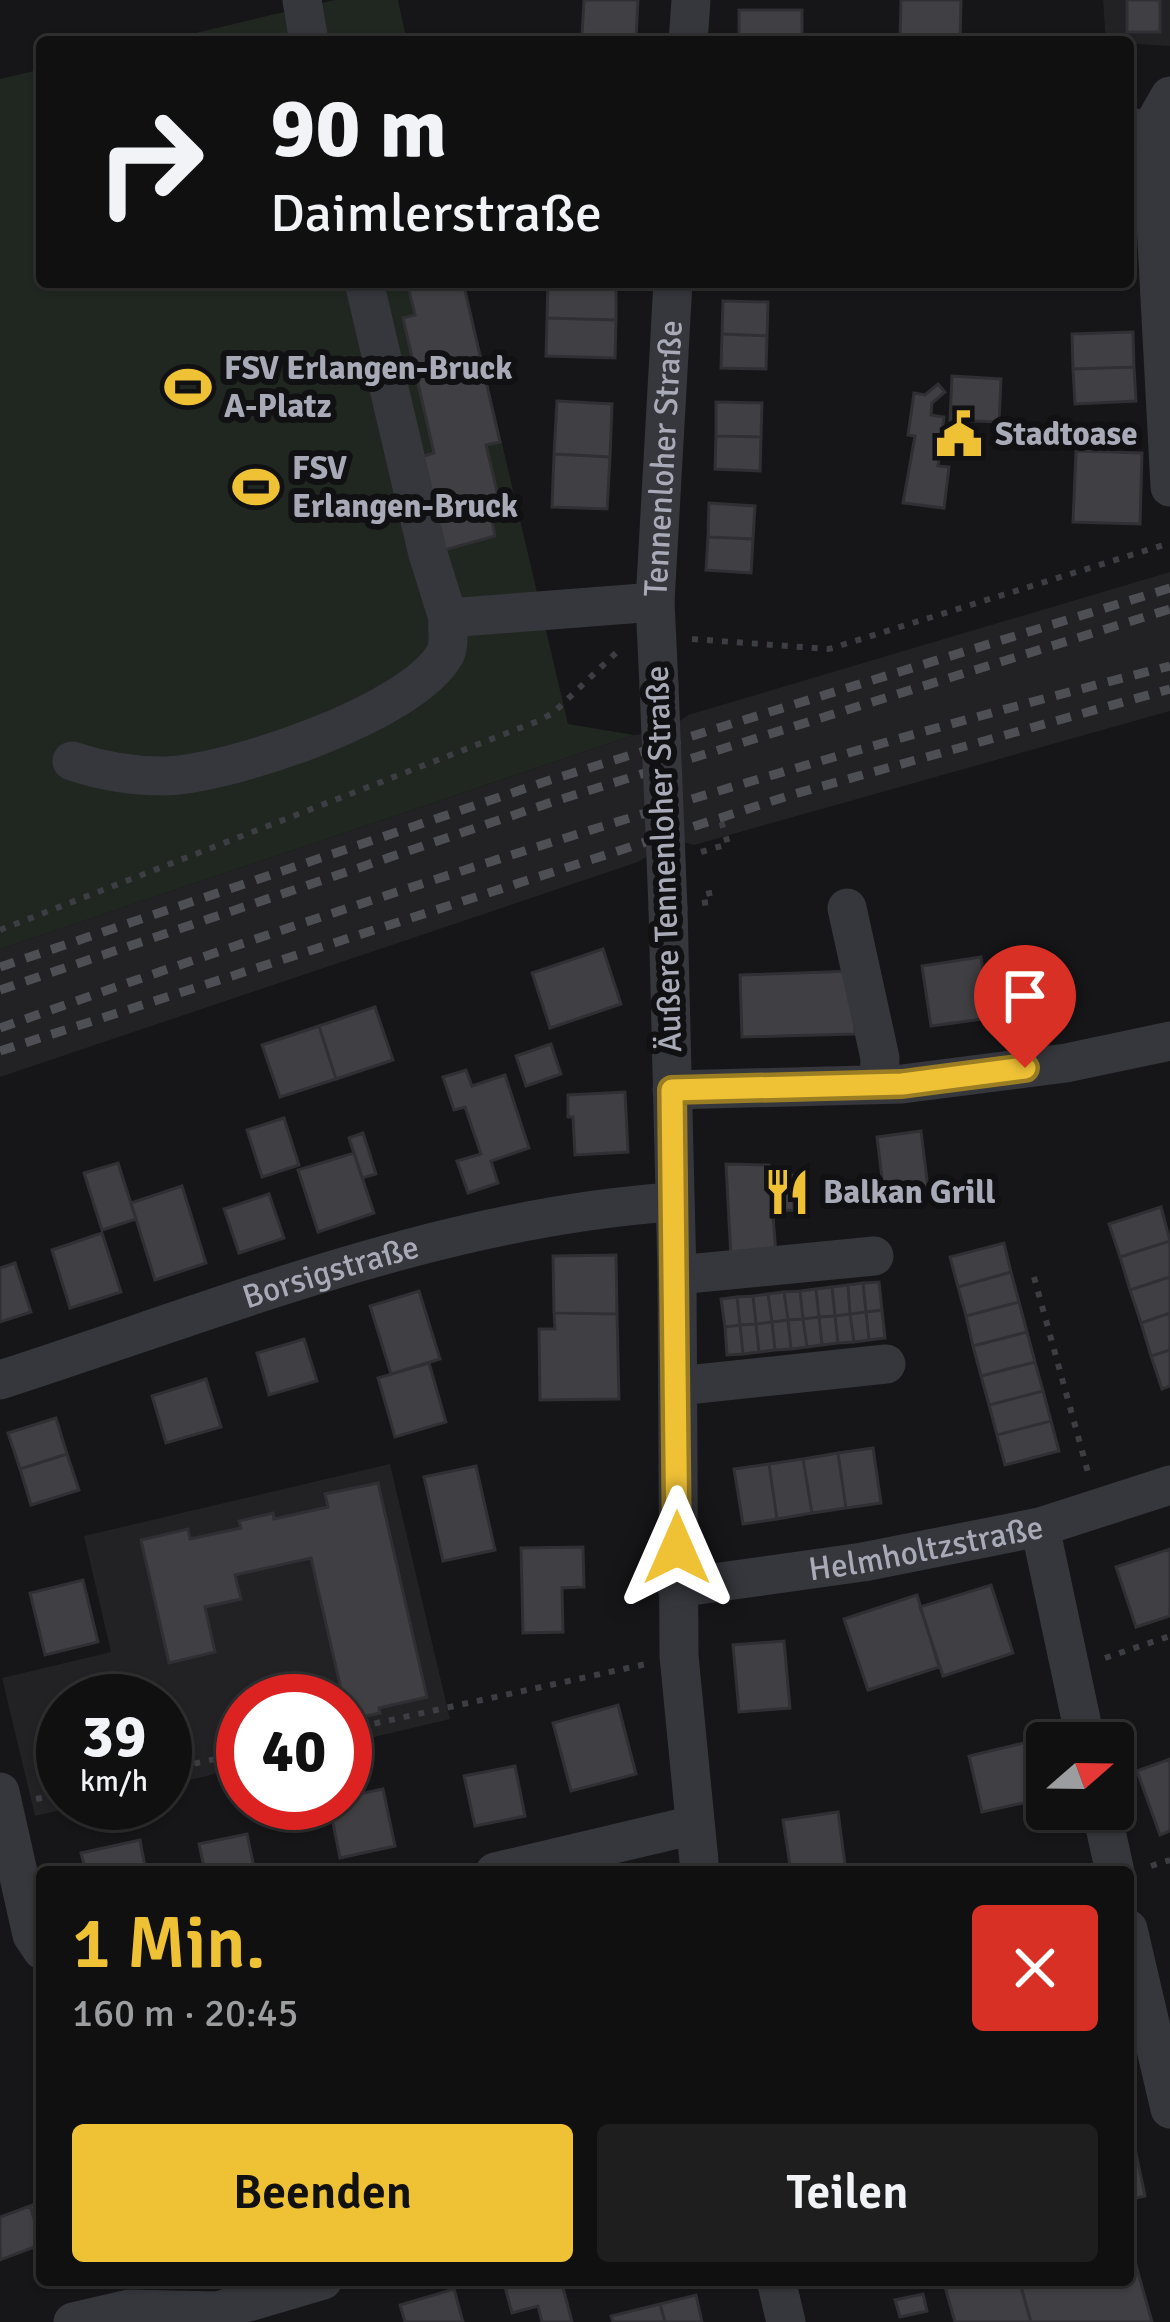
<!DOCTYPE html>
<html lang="de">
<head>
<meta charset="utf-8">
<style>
	:root { --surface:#101011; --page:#1e1e1f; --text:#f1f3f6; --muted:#9c9d9f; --line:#303031; --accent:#efc236 }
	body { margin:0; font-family:Signika,sans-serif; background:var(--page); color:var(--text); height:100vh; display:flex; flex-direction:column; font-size:45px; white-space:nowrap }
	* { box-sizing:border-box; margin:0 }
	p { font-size:39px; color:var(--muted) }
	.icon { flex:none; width:66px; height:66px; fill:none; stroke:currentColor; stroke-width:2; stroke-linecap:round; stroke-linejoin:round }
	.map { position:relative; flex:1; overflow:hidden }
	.details { position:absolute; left:36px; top:1866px; width:1098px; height:420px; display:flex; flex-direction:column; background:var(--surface); border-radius:12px; box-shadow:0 3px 9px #0004,0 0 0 3px var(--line) }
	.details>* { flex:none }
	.banner { position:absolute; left:36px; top:36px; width:1098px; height:252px; border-radius:12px; box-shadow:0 3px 9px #0004,0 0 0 3px var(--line); background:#101011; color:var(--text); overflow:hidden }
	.needle { width:78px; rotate:70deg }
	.buttons { position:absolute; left:1026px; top:1722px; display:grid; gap:24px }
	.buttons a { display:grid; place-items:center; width:108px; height:108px; border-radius:12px; background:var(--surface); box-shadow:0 3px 9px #0004,0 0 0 3px var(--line); font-size:60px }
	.speed { position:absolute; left:36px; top:1674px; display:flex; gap:24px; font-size:60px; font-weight:700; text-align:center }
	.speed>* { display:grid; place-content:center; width:156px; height:156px; border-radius:50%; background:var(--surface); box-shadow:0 3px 9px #0004,0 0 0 3px var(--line); line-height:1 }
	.speed small { font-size:30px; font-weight:400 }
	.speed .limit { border:18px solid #d22; background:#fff; color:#111 }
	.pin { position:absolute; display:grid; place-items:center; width:102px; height:102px; color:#fff; margin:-123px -51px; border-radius:50% 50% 50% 0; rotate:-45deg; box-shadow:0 0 12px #0007 }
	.pin .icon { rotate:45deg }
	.me { position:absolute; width:132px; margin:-66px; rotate:0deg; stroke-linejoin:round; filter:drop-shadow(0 0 9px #0008) }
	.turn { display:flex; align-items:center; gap:42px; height:252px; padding:0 36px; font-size:54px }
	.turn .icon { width:156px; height:156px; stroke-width:2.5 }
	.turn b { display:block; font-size:84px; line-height:102px }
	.round { display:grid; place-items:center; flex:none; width:126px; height:126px; border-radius:12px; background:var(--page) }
	.headline { display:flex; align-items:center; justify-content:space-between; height:204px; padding:0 36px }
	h1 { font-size:72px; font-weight:600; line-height:90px; color:var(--accent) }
	.cta { display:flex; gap:24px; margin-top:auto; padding:24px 36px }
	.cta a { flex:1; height:138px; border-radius:12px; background:var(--accent); color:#111; font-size:48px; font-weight:600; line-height:138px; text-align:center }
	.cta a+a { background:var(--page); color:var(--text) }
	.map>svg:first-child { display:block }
	.built { fill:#222124 }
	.green { fill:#202721 }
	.building { fill:#404044; stroke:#302f33; stroke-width:3 }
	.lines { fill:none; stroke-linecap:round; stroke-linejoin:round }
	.path { stroke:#3c3e43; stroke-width:6; stroke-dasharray:6 9; stroke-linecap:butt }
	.minor { stroke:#36373c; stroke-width:39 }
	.rail { stroke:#4d4f55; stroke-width:9; stroke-dasharray:15 12; stroke-linecap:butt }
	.minor-bridge { stroke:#36373c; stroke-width:39 }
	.route-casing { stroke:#9b7e23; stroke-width:30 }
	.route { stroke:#efc236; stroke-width:21 }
	.labels { text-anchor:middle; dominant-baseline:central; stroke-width:12; stroke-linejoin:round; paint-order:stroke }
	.poi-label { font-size:33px; font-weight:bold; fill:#a8abb7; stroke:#111012; text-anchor:start }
	.street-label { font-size:33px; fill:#a8abb7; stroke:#111012 }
</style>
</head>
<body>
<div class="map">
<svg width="1170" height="2322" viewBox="0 0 1170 2322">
	<rect width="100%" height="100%" fill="#161517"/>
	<path class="built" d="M 1103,0 L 1170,0 L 1170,46 L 1106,42 Z
		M 1170,572 L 1170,711 L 694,845 L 674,840 L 638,862 L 0,1077 L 0,949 L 634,735 L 666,731 L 688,715 Z
		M 390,1464 L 450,1719 L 345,1744 L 345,1701 L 243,1701 L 243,1767 L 165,1786 L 165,1701 L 63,1701 L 63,1803 L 91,1803 L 35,1816 L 2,1678 L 111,1652 L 84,1536 Z"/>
	<path class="green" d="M 335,0 L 398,0 L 407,42 L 157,42 Z
		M 42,69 L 42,282 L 464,282 L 568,724 L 634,735 L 0,949 L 0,79 Z"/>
	<path class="building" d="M 584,0 L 638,0 L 636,39 L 582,36 Z
		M 901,0 L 961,0 L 960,42 L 900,42 Z
		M 1127,0 L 1160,0 L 1160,32 L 1127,32 Z
		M 739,10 L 802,10 L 802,42 L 739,42 Z
		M 582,36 L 636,39 L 636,42 L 582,42 Z
		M 1128,175 L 1131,175 L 1131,248 L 1128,248 Z
		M 407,282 L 463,282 L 500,442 L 486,445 L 503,517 L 492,520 L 495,536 L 441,551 L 417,458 L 434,453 L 403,318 L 415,315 Z
		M 548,282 L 616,283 L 616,320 L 547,318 Z
		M 723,301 L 768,302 L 767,336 L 722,334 Z
		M 547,318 L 616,320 L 615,358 L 546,356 Z
		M 1133,332 L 1134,367 L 1073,369 L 1072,334 Z
		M 722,334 L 767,336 L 766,369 L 721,368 Z
		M 1134,367 L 1136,401 L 1075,404 L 1073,369 Z
		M 952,376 L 1001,379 L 999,422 L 950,420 Z
		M 938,384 L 945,392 L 932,403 L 931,415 L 944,417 L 938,466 L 949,467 L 944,508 L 903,503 L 915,436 L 908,435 L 914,393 L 925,395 Z
		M 557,401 L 612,404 L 610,457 L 554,454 Z
		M 716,402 L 762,403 L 761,437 L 716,436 Z
		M 716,436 L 761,437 L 760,471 L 715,469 Z
		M 1076,451 L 1142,453 L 1140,524 L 1073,522 Z
		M 554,454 L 610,457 L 607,509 L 552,507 Z
		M 709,503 L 755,506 L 753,539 L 708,537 Z
		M 708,537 L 753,539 L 751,573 L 706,570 Z
		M 603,949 L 621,1004 L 550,1028 L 532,973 Z
		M 981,957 L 990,1018 L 931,1026 L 922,966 Z
		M 853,971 L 855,1034 L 742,1037 L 740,975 Z
		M 375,1007 L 393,1060 L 336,1079 L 319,1026 Z
		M 319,1026 L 336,1079 L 280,1097 L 262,1045 Z
		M 551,1044 L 561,1074 L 526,1086 L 516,1056 Z
		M 466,1070 L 472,1086 L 505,1075 L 529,1148 L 491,1161 L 498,1183 L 468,1193 L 457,1161 L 481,1154 L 465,1107 L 454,1110 L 443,1077 Z
		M 625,1092 L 628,1152 L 575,1155 L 573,1117 L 568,1117 L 568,1095 Z
		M 284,1118 L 299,1165 L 262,1177 L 247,1130 Z
		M 921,1131 L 928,1188 L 884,1194 L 877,1137 Z
		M 363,1133 L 376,1174 L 362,1178 L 349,1138 Z
		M 354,1153 L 374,1213 L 318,1232 L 298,1170 Z
		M 118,1163 L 136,1219 L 102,1230 L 84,1173 Z
		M 726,1164 L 769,1165 L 776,1254 L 731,1258 Z
		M 774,1175 L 792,1175 L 794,1210 L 775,1211 Z
		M 182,1186 L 206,1263 L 155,1280 L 131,1203 Z
		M 269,1194 L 284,1238 L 239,1253 L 224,1209 Z
		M 1161,1207 L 1170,1241 L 1120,1257 L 1109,1224 Z
		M 102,1233 L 121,1292 L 70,1308 L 52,1250 Z
		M 1170,1241 L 1170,1277 L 1130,1290 L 1120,1257 Z
		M 1004,1243 L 1011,1272 L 958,1287 L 950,1257 Z
		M 616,1255 L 617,1314 L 554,1313 L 553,1256 Z
		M 15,1263 L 31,1312 L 0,1322 L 0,1268 Z
		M 1011,1272 L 1019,1302 L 966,1316 L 958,1287 Z
		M 1170,1277 L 1170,1313 L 1141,1323 L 1130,1290 Z
		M 879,1282 L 882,1310 L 866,1312 L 863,1283 Z
		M 863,1283 L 866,1312 L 850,1314 L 848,1285 Z
		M 848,1285 L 850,1314 L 835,1316 L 832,1287 Z
		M 832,1287 L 835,1316 L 819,1317 L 816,1289 Z
		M 816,1289 L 819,1317 L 803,1319 L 800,1291 Z
		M 419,1291 L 440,1359 L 391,1374 L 370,1306 Z
		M 800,1291 L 803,1319 L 788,1320 L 784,1292 Z
		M 784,1292 L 788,1320 L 772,1322 L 768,1294 Z
		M 768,1294 L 772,1322 L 756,1324 L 753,1296 Z
		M 753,1296 L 756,1324 L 740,1325 L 737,1297 Z
		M 737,1297 L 740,1325 L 725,1327 L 721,1299 Z
		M 1019,1302 L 1027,1332 L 973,1346 L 966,1316 Z
		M 882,1310 L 885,1338 L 869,1340 L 866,1312 Z
		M 866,1312 L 869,1340 L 854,1342 L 850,1314 Z
		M 554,1313 L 617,1314 L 619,1399 L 540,1400 L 539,1329 L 555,1329 Z
		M 1170,1313 L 1170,1350 L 1151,1356 L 1141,1323 Z
		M 850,1314 L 854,1342 L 838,1343 L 835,1316 Z
		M 835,1316 L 838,1343 L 822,1345 L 819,1317 Z
		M 819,1317 L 822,1345 L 807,1347 L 803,1319 Z
		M 803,1319 L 807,1347 L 791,1349 L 788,1320 Z
		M 788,1320 L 791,1349 L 775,1350 L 772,1322 Z
		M 772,1322 L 775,1350 L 759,1352 L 756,1324 Z
		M 756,1324 L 759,1352 L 743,1354 L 740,1325 Z
		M 740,1325 L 743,1354 L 727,1355 L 725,1327 Z
		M 1027,1332 L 1035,1362 L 981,1376 L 973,1346 Z
		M 304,1339 L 317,1381 L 269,1395 L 257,1353 Z
		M 1170,1350 L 1170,1386 L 1162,1389 L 1151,1356 Z
		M 1035,1362 L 1043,1391 L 989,1405 L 981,1376 Z
		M 429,1363 L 446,1422 L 395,1437 L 378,1378 Z
		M 206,1379 L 221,1427 L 166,1443 L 152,1396 Z
		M 1043,1391 L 1051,1421 L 997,1435 L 989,1405 Z
		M 56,1418 L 67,1454 L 20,1469 L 8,1433 Z
		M 1051,1421 L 1059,1451 L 1005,1465 L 997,1435 Z
		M 873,1448 L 881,1503 L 846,1508 L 838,1453 Z
		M 838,1453 L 846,1508 L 812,1513 L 803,1459 Z
		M 67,1454 L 79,1490 L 31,1505 L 20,1469 Z
		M 803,1459 L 812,1513 L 777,1519 L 769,1464 Z
		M 769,1464 L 777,1519 L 743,1524 L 734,1469 Z
		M 476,1466 L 495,1550 L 443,1561 L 424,1477 Z
		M 378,1483 L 427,1697 L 379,1708 L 380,1713 L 348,1720 L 311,1558 L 235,1575 L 241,1599 L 205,1607 L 215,1652 L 169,1663 L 141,1540 L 188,1529 L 190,1539 L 241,1528 L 239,1521 L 273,1513 L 274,1519 L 328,1507 L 325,1494 Z
		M 583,1547 L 584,1587 L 562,1588 L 563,1632 L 523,1633 L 521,1548 Z
		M 1170,1549 L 1170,1616 L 1136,1627 L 1116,1567 Z
		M 83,1580 L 98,1642 L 45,1655 L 30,1593 Z
		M 991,1585 L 1013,1653 L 943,1676 L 920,1607 Z
		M 917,1595 L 939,1667 L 868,1690 L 844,1619 Z
		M 784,1641 L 790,1708 L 739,1712 L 733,1645 Z
		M 618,1705 L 636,1774 L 571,1791 L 553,1723 Z
		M 1028,1742 L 1041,1799 L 982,1812 L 969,1756 Z
		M 1170,1759 L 1170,1831 L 1160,1835 L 1137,1771 Z
		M 515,1766 L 525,1816 L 475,1826 L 464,1776 Z
		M 383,1789 L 395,1846 L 340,1858 L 329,1803 L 345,1803 L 345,1797 Z
		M 838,1812 L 846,1872 L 791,1872 L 783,1820 Z
		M 247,1834 L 255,1872 L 205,1872 L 199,1844 Z
		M 140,1840 L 146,1872 L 86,1872 L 81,1853 Z
		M 1134,2144 L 1145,2196 L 1128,2200 L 1128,2145 Z
		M 42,2201 L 42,2238 L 30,2206 Z
		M 30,2206 L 42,2244 L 0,2260 L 0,2217 Z
		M 1130,2244 L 1152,2322 L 1031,2322 L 1019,2280 L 1128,2280 Z
		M 503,2280 L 561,2280 L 572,2322 L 542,2322 L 538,2306 L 512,2313 Z
		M 976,2280 L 1019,2280 L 1031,2322 L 955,2322 L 945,2287 Z
		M 454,2289 L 463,2322 L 405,2322 L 400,2305 Z
		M 923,2294 L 927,2311 L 900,2317 L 895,2300 Z
		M 696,2295 L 702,2322 L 665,2322 L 660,2304 Z
		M 660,2304 L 665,2322 L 613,2322 L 611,2316 Z"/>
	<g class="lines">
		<path class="path" d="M 692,639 L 829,649 L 1170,543
			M 701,852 L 728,844 L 720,817
			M 702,903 L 711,902 L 707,883
			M 0,930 L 538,721 L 553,713 L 621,648
			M 1034,1277 L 1089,1476
			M 1105,1658 L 1170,1636
			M 345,1730 L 646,1664
			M 165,1770 L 243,1753
			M 36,1799 L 63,1793
			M 1151,1866 L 1170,1860"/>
		<g class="minor">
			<path d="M 302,0 L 309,42"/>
			<path d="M 688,42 L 691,0"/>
			<path d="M 1128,128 L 1151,129 L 1170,487"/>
			<path d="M 1151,129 L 1170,96"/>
			<path d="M 364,282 L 428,554 L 448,618 L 655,602"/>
			<path id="s1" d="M 659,686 L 655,602 L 673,282"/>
			<path d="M 72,761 C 102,771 130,776 163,776 C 228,775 413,713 445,654 C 450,644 447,629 448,618"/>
			<path d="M 668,908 L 677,1275 L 679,1656 L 700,1872"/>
			<path d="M 847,908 L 880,1058 L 879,1084"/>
			<path d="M 672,1090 L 902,1084 L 1066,1063 L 1170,1041"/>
			<path d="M 677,1275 L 874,1256"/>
			<path id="s2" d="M 0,1380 C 220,1309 440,1218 672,1202"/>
			<path d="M 678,1386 L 886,1364"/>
			<path d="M 1040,1527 L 1086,1743"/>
			<path id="s3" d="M 677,1588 L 863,1562 L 1040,1527 L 1170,1485"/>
			<path d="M 0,1792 L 32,1935 L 42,1950"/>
			<path d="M 1101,1809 L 1115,1872"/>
			<path d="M 495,1872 L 694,1825"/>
			<path d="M 1128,1929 L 1170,2109"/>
			<path d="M 776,2280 L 786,2322"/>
			<path d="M 73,2322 L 129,2309 L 218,2311 L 323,2280"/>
		</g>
		<path class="rail" d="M 0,967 L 547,781 L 1170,588
			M 0,990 L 552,802 L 1170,609
			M 0,1028 C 384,891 775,766 1170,666
			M 0,1051 L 794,794 L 1170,689"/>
		<path class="minor-bridge" d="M 659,686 L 668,908"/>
	</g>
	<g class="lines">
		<defs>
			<path id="route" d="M 677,1548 L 672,1090 L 902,1084 L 1025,1068"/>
		</defs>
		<use href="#route" class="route-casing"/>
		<use href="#route" class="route"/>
	</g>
	<defs>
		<symbol id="stadium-bare" viewBox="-9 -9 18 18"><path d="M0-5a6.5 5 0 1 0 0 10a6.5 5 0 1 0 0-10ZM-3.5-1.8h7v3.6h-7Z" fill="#efc236" stroke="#111012" stroke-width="2.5" paint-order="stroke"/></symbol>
		<symbol id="civic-bare" viewBox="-9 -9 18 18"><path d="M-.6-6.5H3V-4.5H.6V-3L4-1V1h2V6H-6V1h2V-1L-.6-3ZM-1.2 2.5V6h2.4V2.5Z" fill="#efc236" stroke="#111012" stroke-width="2.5" paint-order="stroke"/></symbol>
		<symbol id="restaurant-bare" viewBox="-9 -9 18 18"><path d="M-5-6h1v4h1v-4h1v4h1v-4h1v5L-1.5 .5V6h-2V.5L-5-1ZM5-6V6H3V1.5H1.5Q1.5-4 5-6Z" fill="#efc236" stroke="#111012" stroke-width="2.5" paint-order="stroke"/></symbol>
	</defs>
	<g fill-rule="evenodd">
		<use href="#stadium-bare" x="155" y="354" width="66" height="66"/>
		<use href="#civic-bare" x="926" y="401" width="66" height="66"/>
		<use href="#stadium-bare" x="223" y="454" width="66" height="66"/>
		<use href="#restaurant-bare" x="754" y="1159" width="66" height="66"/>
	</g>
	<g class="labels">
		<g class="poi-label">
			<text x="224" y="368">FSV Erlangen-Bruck<tspan x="224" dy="38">A-Platz</tspan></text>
			<text x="995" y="434">Stadtoase</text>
			<text x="292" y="468">FSV<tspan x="292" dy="38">Erlangen-Bruck</tspan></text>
			<text x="823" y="1192">Balkan Grill</text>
		</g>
		<g class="street-label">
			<text stroke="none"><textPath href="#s1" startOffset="228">Tennenloher Straße</textPath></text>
			<text transform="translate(664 859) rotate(-92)">Äußere Tennenloher Straße</text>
			<text stroke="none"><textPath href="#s2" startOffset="348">Borsigstraße</textPath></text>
			<text stroke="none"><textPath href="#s3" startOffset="252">Helmholtzstraße</textPath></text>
		</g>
	</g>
</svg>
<div class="buttons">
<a><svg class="needle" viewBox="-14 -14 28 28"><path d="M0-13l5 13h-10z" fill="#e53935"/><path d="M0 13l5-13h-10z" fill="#9c9d9f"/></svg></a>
</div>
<div class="speed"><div>39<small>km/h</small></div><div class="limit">40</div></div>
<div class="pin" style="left:1025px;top:1068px;background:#d93025"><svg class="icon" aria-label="arrive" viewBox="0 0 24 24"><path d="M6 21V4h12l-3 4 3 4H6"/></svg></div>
<svg class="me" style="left:677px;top:1548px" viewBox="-20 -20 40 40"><path d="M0-17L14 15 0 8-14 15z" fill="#efc236" stroke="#fff" stroke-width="4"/></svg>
<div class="banner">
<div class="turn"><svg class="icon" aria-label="right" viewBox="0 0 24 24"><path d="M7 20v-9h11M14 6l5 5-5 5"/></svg><div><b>90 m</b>Daimlerstraße</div></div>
</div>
<section class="details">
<div class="headline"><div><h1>1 Min.</h1><p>160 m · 20:45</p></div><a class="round" style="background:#d93025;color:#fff"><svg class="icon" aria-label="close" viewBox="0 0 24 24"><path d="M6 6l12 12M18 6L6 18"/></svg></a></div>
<div class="cta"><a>Beenden</a><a>Teilen</a></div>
</section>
</div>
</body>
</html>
